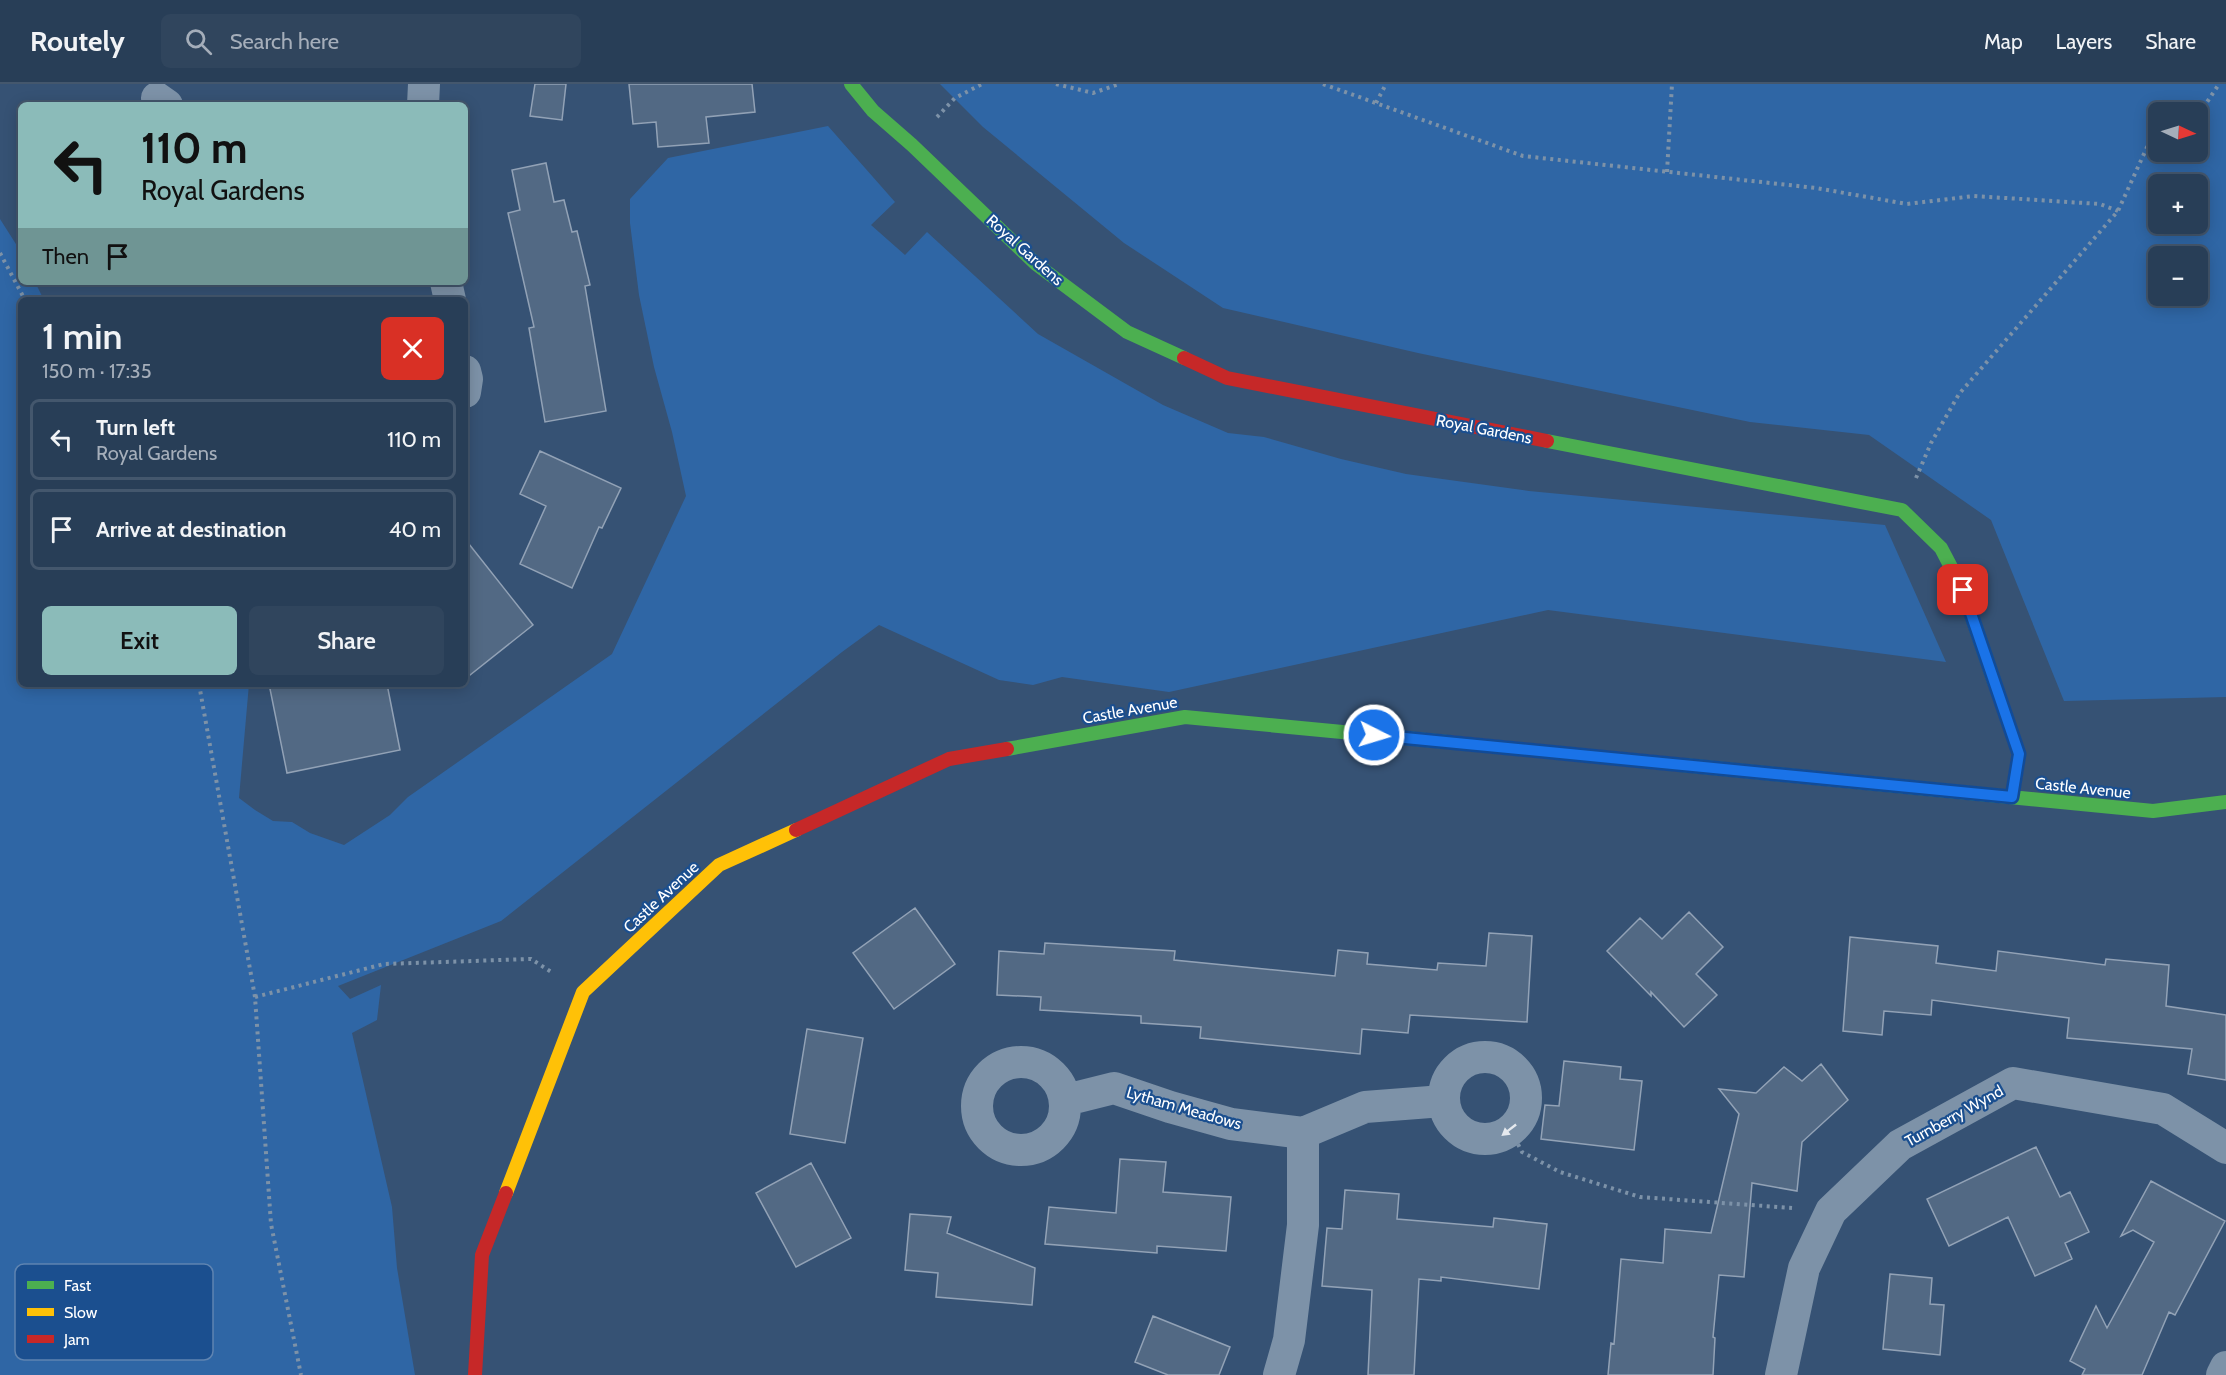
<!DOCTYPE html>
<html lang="en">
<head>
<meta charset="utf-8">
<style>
	:root { --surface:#283e57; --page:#30455d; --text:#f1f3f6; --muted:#a5aeba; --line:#44576d; --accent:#8bbbb9 }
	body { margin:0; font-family:Cabin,sans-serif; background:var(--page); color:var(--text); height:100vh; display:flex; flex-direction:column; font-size:22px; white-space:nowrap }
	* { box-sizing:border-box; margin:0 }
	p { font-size:20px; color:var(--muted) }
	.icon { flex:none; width:33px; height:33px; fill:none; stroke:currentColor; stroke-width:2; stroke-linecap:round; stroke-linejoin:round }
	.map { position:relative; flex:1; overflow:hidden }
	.sheet { position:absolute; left:18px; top:213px; width:450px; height:390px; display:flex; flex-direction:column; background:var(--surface); border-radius:9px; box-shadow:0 3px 15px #0003,0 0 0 2px var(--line) }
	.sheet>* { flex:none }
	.hud { position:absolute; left:18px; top:18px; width:450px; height:183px; border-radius:9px; box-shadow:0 3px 15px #0003,0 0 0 2px var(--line); background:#8bbbb9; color:#111; overflow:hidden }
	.needle { width:39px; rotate:94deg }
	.controls { position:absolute; left:2148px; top:18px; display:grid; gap:12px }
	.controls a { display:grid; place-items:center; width:60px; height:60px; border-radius:9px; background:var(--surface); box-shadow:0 3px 15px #0003,0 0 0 2px var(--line); font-size:30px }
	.pin { position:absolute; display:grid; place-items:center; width:51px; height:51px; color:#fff; margin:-26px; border-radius:12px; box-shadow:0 3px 9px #0006 }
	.me { position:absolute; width:66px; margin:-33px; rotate:95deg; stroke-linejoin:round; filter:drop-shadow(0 0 4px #0008) }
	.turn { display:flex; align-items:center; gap:21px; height:126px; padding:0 24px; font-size:27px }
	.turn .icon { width:78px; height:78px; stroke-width:2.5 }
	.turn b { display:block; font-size:42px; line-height:51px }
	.then { display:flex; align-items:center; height:57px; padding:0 24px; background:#0003; gap:12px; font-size:22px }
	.round { display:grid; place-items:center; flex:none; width:63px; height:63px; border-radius:9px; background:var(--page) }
	.summary { display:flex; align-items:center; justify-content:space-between; height:102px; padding:0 24px }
	h1 { font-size:36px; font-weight:600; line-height:45px }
	.cta { display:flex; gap:12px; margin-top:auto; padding:12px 24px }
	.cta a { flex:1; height:69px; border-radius:9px; background:var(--accent); color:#111; font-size:24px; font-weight:600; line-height:69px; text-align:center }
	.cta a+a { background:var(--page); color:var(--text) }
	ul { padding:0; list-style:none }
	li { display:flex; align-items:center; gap:18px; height:81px; margin:0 12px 9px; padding:0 12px; border:3px solid var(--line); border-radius:9px }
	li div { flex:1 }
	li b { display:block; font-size:22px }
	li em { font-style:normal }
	header { display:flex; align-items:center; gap:36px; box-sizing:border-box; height:84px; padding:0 30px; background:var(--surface); border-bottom:2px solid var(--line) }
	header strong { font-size:28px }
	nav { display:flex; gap:33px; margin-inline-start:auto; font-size:21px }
	.search { width:420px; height:54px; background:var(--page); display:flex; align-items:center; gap:15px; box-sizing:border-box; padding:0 21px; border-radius:9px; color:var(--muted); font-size:22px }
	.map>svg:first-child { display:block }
	.green { fill:#2f66a5; fill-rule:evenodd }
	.building { fill:#526984; stroke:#92a2b6; stroke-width:1.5 }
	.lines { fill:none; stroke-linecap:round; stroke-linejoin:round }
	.path { stroke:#7d92a8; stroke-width:4; stroke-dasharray:3 4.5; stroke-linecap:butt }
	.street { stroke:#7d92a8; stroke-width:32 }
	.fast { stroke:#4caf50; stroke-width:14 }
	.slow { stroke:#ffc107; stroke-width:14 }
	.jam { stroke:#c62828; stroke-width:14 }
	.oneway { fill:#e5e9ee }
	.route-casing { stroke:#114b97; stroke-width:15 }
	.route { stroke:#1a73e8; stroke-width:10 }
	.labels { text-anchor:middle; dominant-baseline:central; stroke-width:4.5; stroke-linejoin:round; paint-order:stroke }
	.street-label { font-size:16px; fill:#fff; stroke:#1b4f8f }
	.key { fill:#1b4f8f; stroke:#5f84b1; stroke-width:1.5 }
	.key-label { font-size:16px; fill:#fff }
</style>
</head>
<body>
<header>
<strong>Routely</strong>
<div class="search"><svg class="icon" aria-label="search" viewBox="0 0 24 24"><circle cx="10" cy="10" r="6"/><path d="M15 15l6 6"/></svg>Search here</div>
<nav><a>Map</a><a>Layers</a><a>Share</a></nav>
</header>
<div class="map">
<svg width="2226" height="1291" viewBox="0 0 2226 1291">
	<rect width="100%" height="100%" fill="#365274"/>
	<path class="green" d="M 940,0 L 2226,0 L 2226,613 L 2064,617 L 1991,436 L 1869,351 L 1750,338 L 1418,269 L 1223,224 L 1124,159 L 983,43 ZM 2158,28 L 2198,28 L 2198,68 L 2158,68 ZM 2158,100 L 2198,100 L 2198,140 L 2158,140 ZM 2158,172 L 2198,172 L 2198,212 L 2158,212 Z
		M 828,42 L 895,118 L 871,141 L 905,171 L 927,148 L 1038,250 L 1163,321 L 1228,349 L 1264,353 L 1341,375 L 1406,390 L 1529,407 L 1885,441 L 1946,578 L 1548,526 L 1169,608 L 1062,593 L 1033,601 L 999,596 L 879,541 L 842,568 L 501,837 L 338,902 L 350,915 L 381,901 L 377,936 L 352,949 L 392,1123 L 397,1184 L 415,1291 L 0,1291 L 0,135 L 21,168 L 21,198 L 35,198 L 44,216 L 21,216 L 21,600 L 249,600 L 239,714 L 255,726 L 273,737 L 292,738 L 310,749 L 344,761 L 390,731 L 408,713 L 612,570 L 686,412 L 672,348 L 654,283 L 639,211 L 630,139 L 630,115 L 668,74 Z"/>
	<path class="building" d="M 535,0 L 566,0 L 562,36 L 530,32 Z
		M 629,0 L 752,0 L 755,28 L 706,33 L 709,59 L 658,63 L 656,38 L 633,40 Z
		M 546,79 L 554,118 L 564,116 L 572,148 L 577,147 L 590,201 L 585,202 L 606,327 L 545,338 L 529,244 L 534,243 L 508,129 L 520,126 L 512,86 Z
		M 540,367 L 621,404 L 602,444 L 599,443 L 572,504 L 520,480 L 546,422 L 520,410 Z
		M 465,455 L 533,541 L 465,595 Z
		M 269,600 L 387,600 L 400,666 L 287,689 Z
		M 915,824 L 955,880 L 894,925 L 853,869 Z
		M 1689,828 L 1723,863 L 1696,890 L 1717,911 L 1684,943 L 1651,908 L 1651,912 L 1607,867 L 1640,834 L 1662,855 Z
		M 1489,849 L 1532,852 L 1527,938 L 1410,931 L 1408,949 L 1362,945 L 1360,970 L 1200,954 L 1201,943 L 1141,939 L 1141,932 L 1040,926 L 1041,913 L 997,911 L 999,867 L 1044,870 L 1045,859 L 1175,867 L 1174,876 L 1335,892 L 1338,866 L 1368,869 L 1367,880 L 1437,886 L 1438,879 L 1486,882 Z
		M 1850,853 L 1938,862 L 1936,879 L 1996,887 L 1998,867 L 2105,881 L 2106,875 L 2169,881 L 2166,922 L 2226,931 L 2226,996 L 2188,990 L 2192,965 L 2067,954 L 2069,934 L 1932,916 L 1931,931 L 1884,927 L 1882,951 L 1843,947 Z
		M 807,945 L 863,954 L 845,1059 L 790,1050 Z
		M 1564,977 L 1621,983 L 1620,995 L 1642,997 L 1634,1066 L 1541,1055 L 1545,1021 L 1559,1022 Z
		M 1821,980 L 1848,1016 L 1802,1058 L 1797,1107 L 1752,1099 L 1744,1193 L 1719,1191 L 1713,1253 L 1715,1254 L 1713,1291 L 1608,1291 L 1611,1259 L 1614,1260 L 1621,1175 L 1663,1179 L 1665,1145 L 1711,1149 L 1739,1030 L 1719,1005 L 1756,1009 L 1784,983 L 1802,997 Z
		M 2036,1063 L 2060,1113 L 2070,1108 L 2089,1148 L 2065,1159 L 2072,1175 L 2035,1192 L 2008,1133 L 1949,1162 L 1927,1115 Z
		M 1120,1075 L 1166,1078 L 1163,1108 L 1231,1113 L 1226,1167 L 1157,1162 L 1157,1169 L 1045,1160 L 1049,1123 L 1116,1129 Z
		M 811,1079 L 851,1154 L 796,1183 L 756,1109 Z
		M 2151,1097 L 2225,1137 L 2175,1231 L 2169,1228 L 2142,1291 L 2082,1291 L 2085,1285 L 2070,1277 L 2096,1222 L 2107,1244 L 2154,1158 L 2133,1146 L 2121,1152 Z
		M 1345,1106 L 1399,1110 L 1397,1135 L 1493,1143 L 1494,1134 L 1547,1140 L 1539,1205 L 1441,1193 L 1441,1197 L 1419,1195 L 1414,1291 L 1368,1291 L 1372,1206 L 1322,1202 L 1327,1144 L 1342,1145 Z
		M 910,1130 L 951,1133 L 947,1149 L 1035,1184 L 1032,1221 L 936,1213 L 938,1189 L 905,1186 Z
		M 1890,1190 L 1932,1194 L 1930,1220 L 1944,1221 L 1940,1271 L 1883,1265 Z
		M 1153,1232 L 1230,1263 L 1219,1291 L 1168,1291 L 1135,1278 Z"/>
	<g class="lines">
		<path class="path" d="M 1056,0 L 1093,9 L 1119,0
			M 1323,0 L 1523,72 L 1816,104 L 1907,120 L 1974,112 L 2100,120 L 2118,127
			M 1376,19 L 1386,0
			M 2198,29 L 2201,27 L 2219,0
			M 937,33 L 955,14 L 982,0
			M 1667,88 L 1672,0
			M 0,169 L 25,216
			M 1916,394 L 1931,359 L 1959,310 L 2118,127 L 2153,50 L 2158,47
			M 199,600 L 255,913 L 271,1140 L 301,1291
			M 255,913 L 384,880 L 531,875 L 553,889
			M 1511,1047 L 1522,1068 L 1560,1088 L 1640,1113 L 1792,1124"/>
		<path class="street" d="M 157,14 L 167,21
			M 423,21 L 424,0
			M 446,198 L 450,216
			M 465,287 L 467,295 L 465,308
			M1444 1014a41 41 0 1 1 82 0a41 41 0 1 1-82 0Z
			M977 1022a44 44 0 1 1 88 0a44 44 0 1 1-88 0Z
			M 1066,1016 L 1114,1004 L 1170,1023 L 1231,1040 L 1303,1049 L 1365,1023 L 1443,1017
			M 1279,1291 L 1289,1256 L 1303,1141 L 1303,1049
			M 1781,1291 L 1804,1184 L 1831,1127 L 1900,1061 L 2013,999 L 2163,1025 L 2226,1064
			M 2222,1291 L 2226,1283"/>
		<path class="fast" d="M 851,0 L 873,27 L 912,61 L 1036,180 L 1127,248 L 1184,274
			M 1547,357 L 1902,426 L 1941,464 L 1963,506 L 1995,600
			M 1007,665 L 1185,633 L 1447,658
			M 1683,681 L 2153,727 L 2226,718"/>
		<path class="slow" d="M 506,1109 L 583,908 L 719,781 L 796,746"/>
		<path class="jam" d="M 1184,274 L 1227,294 L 1547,357
			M 1995,600 L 2019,670 L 2012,713
			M 1447,658 L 1683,681
			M 796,746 L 949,675 L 1007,665
			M 475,1291 L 482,1171 L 506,1109"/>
	</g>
	<defs><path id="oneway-solid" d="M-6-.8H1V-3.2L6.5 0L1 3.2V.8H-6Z" transform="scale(1.5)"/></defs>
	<use class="oneway" href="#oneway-solid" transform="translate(1509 1046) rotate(142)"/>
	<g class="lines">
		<defs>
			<path id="route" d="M 1374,651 L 2012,713 L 2019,670 L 1963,506"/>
		</defs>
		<use href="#route" class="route-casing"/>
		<use href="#route" class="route"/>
	</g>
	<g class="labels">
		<g class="street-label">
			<text transform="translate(1025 166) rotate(42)">Royal Gardens</text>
			<text transform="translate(1484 345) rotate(11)">Royal Gardens</text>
			<text transform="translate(1130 626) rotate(-10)">Castle Avenue</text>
			<text transform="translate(2083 704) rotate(6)">Castle Avenue</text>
			<text transform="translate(661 813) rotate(-43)">Castle Avenue</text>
			<text transform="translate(1184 1024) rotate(16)">Lytham Meadows</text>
			<text transform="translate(1954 1032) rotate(-29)">Turnberry Wynd</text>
		</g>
	</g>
	<rect x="15" y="1180" width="198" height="96" rx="9" class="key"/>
	<rect x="27" y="1197" width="27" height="8" fill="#4caf50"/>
	<rect x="27" y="1224" width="27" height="8" fill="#ffc107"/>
	<rect x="27" y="1251" width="27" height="8" fill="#c62828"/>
	<g class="key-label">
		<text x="64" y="1207">Fast</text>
		<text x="64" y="1234">Slow</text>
		<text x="64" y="1261">Jam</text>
	</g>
</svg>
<div class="controls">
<a><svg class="needle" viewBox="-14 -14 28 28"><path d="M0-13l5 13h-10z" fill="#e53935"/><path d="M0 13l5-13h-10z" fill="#a5aeba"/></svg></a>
<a>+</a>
<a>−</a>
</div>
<div class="pin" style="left:1963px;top:506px;background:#d93025"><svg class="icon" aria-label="arrive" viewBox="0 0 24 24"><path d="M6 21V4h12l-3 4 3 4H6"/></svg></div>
<svg class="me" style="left:1374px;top:651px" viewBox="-20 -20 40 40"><circle r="17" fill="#1a73e8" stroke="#fff" stroke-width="3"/><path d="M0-11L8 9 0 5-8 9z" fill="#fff"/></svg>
<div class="hud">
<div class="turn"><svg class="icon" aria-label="left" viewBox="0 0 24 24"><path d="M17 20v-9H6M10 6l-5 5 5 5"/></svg><div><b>110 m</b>Royal Gardens</div></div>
<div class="then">Then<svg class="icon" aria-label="arrive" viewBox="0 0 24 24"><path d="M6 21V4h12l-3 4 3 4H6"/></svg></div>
</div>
<section class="sheet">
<div class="summary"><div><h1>1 min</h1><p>150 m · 17:35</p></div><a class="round" style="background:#d93025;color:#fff"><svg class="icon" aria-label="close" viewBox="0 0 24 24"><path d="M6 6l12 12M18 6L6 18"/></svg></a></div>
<ul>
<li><svg class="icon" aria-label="left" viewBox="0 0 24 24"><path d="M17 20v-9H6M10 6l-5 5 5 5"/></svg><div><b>Turn left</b><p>Royal Gardens</p></div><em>110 m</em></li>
<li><svg class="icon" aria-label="arrive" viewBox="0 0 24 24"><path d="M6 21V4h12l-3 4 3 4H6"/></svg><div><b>Arrive at destination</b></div><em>40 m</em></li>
</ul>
<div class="cta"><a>Exit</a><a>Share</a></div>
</section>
</div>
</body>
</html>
